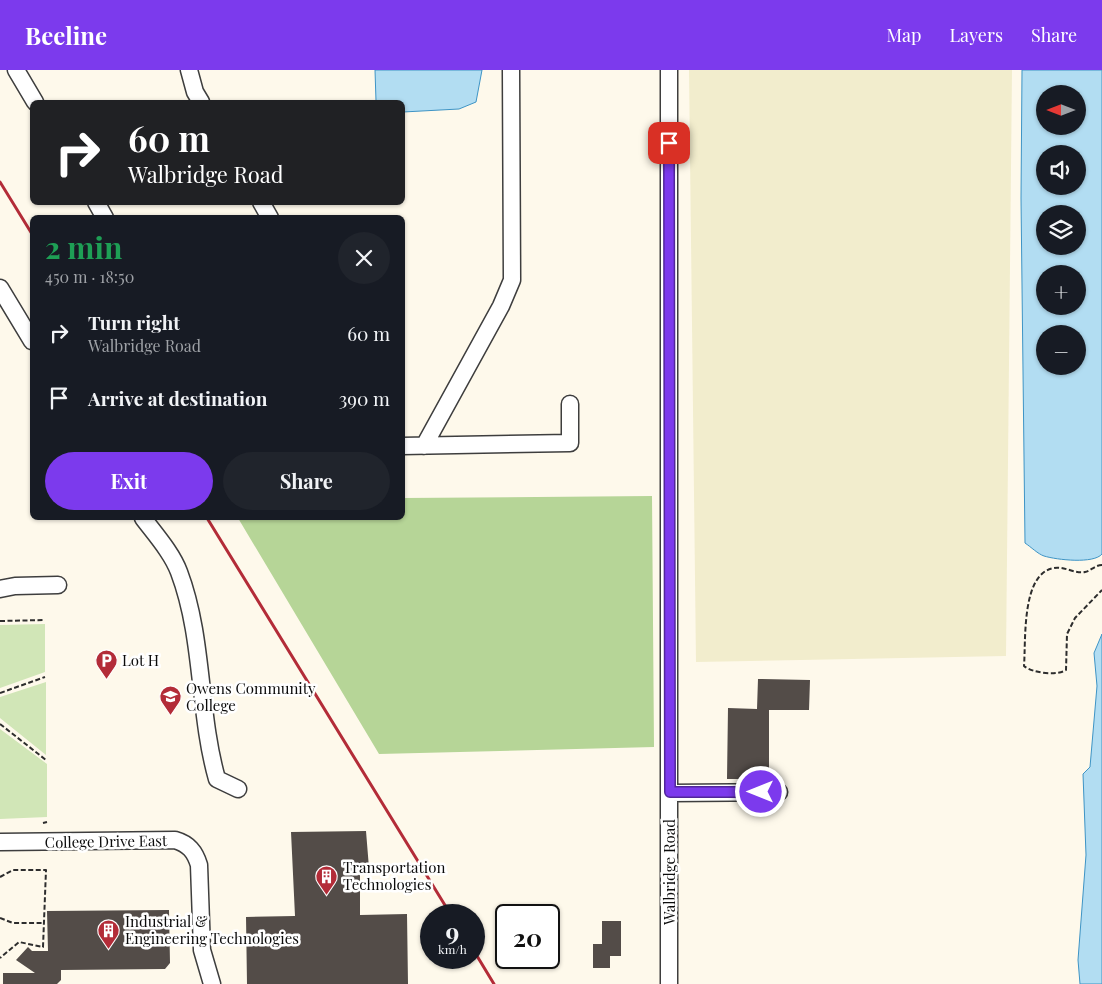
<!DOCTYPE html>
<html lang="en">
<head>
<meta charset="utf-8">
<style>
	:root { --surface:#171b24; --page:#20242c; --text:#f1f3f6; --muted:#9ea1a6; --accent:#7c3aed }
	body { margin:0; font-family:"Playfair Display",serif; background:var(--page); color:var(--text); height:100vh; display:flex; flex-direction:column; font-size:19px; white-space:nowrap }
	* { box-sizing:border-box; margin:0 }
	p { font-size:16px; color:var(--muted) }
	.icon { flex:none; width:28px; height:28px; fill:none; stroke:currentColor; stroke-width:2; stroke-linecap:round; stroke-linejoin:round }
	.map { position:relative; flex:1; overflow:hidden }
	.details { position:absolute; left:30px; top:145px; width:375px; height:305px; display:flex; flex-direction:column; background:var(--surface); border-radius:8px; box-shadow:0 1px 4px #0004 }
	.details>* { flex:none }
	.guide { position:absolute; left:30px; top:30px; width:375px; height:105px; border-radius:8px; box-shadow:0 1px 4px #0004; background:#202124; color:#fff; overflow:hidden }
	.needle { width:32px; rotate:270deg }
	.fabs { position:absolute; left:1036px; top:15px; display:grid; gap:10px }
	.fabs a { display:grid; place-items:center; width:50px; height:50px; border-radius:50%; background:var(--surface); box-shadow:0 1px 4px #0004; font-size:25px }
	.speed { position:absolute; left:420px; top:834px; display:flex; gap:10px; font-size:25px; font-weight:700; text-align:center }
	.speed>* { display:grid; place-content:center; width:65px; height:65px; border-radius:50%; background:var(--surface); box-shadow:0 1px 4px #0004; line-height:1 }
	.speed small { font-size:12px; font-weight:400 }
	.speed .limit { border:2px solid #111; border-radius:8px; background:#fff; color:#111 }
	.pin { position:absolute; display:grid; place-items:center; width:42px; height:42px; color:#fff; margin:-21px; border-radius:10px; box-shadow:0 2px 8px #0006 }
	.me { position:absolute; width:55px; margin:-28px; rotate:270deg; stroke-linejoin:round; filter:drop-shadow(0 0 4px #0008) }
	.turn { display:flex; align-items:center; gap:18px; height:105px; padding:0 15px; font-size:22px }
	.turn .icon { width:65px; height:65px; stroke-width:2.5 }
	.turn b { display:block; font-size:35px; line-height:42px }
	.round { display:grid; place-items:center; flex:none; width:52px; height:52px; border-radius:26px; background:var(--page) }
	.summary { display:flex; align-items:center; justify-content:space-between; height:85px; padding:0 15px }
	h1 { font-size:30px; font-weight:700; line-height:38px; color:#1e9e55 }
	.cta { display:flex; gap:10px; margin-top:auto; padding:10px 15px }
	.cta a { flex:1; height:58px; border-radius:30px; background:var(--accent); color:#fff; font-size:20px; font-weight:700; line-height:58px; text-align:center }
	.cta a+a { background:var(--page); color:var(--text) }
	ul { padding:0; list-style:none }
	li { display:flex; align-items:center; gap:15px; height:65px; padding:0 15px }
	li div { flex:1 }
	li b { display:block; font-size:19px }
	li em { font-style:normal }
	header { display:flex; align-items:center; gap:30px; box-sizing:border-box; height:70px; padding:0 25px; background:var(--accent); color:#fff }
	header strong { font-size:24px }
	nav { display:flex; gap:28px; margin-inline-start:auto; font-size:18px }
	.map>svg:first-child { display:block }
	.farmland { fill:#f2edcd }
	.green { fill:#d1e6b7 }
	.forest { fill:#b6d597 }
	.water { fill:#b2ddf2; stroke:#3e94c5; fill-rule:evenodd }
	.building { fill:#534c48 }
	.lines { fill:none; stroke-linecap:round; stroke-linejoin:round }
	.minor-casing { stroke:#3e3e3e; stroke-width:19 }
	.path { stroke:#2d2d2d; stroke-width:2; stroke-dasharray:5 2.5; stroke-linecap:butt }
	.minor { stroke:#fff; stroke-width:16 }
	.rail { stroke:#b32c38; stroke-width:3 }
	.route-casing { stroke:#51269a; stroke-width:12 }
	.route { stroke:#7c3aed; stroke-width:9 }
	.labels { text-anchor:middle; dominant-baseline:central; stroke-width:5; stroke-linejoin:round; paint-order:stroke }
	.poi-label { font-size:15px; fill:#0b0b0b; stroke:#fff; text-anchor:start }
	.street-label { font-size:15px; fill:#0b0b0b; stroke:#fff }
</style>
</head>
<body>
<header>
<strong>Beeline</strong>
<nav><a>Map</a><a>Layers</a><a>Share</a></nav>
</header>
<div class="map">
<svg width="1102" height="914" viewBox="0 0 1102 914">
	<rect width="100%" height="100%" fill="#fef9eb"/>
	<path class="farmland" d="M 689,0 L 1012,0 L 1006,586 L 696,592 Z"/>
	<path class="green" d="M 45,554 L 45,602 L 0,618 L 0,555 Z
		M 46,612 L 46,685 L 0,648 L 0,627 Z
		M 0,659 L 47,694 L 47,747 L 0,749 Z"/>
	<path class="forest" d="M 652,426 L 654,677 L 379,684 L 238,448 L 402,448 L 403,428 Z"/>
	<path class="water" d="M 375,0 L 482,0 L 476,32 L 459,39 L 403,42 L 402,32 L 376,31 Z
		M 1022,0 L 1102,0 L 1102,484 C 1094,494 1057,490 1044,486 C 1038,484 1031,477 1025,473 L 1021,128 ZM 1045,24 L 1078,24 L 1078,56 L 1045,56 ZM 1045,84 L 1078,84 L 1078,116 L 1045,116 ZM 1045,144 L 1078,144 L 1078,176 L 1045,176 ZM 1045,204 L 1078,204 L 1078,236 L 1045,236 ZM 1045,264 L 1078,264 L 1078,296 L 1045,296 Z
		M 1102,564 L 1102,914 L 1080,914 L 1078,890 L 1086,785 L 1083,704 L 1090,697 L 1097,616 L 1094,583 Z"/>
	<path class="building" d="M 758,609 L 810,610 L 809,640 L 769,640 L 769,709 L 727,709 L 728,638 L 757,639 Z
		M 366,761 L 369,798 L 360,805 L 360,845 L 407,844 L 408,914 L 247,914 L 246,847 L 295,846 L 291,762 Z
		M 169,840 L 170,893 L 165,899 L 61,900 L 61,910 L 57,914 L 3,914 L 3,903 L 35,903 L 16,890 L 28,877 L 32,881 L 48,881 L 47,841 Z
		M 602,851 L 621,851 L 621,886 L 610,886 L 610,898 L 593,898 L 593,874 L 602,874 Z"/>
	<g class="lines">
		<defs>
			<path id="minor" d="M 16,0 L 35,32
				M 189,0 L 195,22 L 201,32
				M 669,0 L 669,914
				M 96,132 L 105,148
				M 261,132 L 270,148
				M 0,218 L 32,271
				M 402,376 L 570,373 L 570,334
				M 424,376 L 501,236 L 512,210 L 511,0
				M 143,448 C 155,464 172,483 179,502 C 204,568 198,642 217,709 L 238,719
				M 0,519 L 15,516 L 58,515
				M 670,723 L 779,722
				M 0,772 L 175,770 C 189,774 195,782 199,795 L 202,880 L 212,914"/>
		</defs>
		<use href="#minor" class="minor-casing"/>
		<path class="path" d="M 1102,495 C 1095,495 1091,501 1085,502 C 1075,504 1064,496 1054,498 C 1021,503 1026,571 1024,596 C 1032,603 1057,606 1066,600 L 1067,564 L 1075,548 L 1102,520
			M 0,551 L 45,550
			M 0,623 L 45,607
			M 0,654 L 46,690
			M 43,753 L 47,752
			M 0,807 L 13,800 L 46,800 L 43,877 L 19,872 L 0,888
			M 0,848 L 13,853 L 44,853"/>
		<use href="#minor" class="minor"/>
		<path class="rail" d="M 0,112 L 32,164
			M 207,448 L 451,845
			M 474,881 L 494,914"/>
	</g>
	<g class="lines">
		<defs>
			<path id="route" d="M 669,73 L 670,722 L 761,722"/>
		</defs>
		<use href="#route" class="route-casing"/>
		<use href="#route" class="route"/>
	</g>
	<defs>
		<symbol id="parking-pin" viewBox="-11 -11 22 30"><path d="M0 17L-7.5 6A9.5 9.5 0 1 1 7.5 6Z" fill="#b32c38" stroke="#fff"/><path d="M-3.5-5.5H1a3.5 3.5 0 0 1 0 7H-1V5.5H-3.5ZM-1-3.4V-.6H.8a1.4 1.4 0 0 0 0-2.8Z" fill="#fff"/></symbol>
		<symbol id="university-pin" viewBox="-11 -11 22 30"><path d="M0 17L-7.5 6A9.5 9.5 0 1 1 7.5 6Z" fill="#b32c38" stroke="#fff"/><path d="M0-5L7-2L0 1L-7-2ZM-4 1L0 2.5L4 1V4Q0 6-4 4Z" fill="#fff"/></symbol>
		<symbol id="building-pin" viewBox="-11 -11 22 30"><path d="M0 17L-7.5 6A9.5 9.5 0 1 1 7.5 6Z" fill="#b32c38" stroke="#fff"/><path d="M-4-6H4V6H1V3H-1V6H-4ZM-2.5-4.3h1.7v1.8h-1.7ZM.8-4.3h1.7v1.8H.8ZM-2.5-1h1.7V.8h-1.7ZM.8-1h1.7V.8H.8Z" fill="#fff"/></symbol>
	</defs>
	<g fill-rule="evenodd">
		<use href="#parking-pin" x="94" y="578" width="25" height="34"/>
		<use href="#university-pin" x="158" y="614" width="25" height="34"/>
		<use href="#building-pin" x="314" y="794" width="25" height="34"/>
		<use href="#building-pin" x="96" y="848" width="25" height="34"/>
	</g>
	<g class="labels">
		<g class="poi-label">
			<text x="122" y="590">Lot H</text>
			<text x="186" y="618">Owens Community<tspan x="186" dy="17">College</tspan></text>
			<text x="343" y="797">Transportation<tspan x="343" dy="17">Technologies</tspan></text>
			<text x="125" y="851">Industrial &amp;<tspan x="125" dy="17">Engineering Technologies</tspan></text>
		</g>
		<g class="street-label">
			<text transform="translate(106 771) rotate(-1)">College Drive East</text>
			<text transform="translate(669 802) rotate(-90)">Walbridge Road</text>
		</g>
	</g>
</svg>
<div class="fabs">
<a><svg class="needle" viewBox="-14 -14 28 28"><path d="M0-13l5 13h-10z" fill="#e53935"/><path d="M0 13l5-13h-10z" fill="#9ea1a6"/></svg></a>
<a><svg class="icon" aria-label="sound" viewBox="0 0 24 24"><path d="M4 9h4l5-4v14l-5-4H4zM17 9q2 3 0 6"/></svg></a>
<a><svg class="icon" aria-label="layers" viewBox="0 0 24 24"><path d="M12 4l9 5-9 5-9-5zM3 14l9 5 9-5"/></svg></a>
<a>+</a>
<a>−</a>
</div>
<div class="speed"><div>9<small>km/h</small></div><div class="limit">20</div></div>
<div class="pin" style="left:669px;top:73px;background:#d93025"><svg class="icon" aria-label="arrive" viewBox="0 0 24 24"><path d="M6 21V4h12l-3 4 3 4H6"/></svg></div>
<svg class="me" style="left:761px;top:722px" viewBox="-20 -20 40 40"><circle r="17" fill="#7c3aed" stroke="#fff" stroke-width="3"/><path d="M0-11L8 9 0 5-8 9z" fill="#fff"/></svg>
<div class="guide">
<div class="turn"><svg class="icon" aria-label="right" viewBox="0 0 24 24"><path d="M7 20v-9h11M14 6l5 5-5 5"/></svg><div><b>60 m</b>Walbridge Road</div></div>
</div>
<section class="details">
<div class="summary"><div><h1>2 min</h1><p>450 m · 18:50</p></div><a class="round"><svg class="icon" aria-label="close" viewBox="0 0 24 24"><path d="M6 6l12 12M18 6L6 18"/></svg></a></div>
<ul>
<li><svg class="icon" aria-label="right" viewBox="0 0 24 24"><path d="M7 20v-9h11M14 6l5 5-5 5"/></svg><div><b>Turn right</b><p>Walbridge Road</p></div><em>60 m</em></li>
<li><svg class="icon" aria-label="arrive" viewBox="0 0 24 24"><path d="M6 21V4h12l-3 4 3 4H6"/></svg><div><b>Arrive at destination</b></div><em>390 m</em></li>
</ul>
<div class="cta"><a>Exit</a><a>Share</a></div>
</section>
</div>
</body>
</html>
